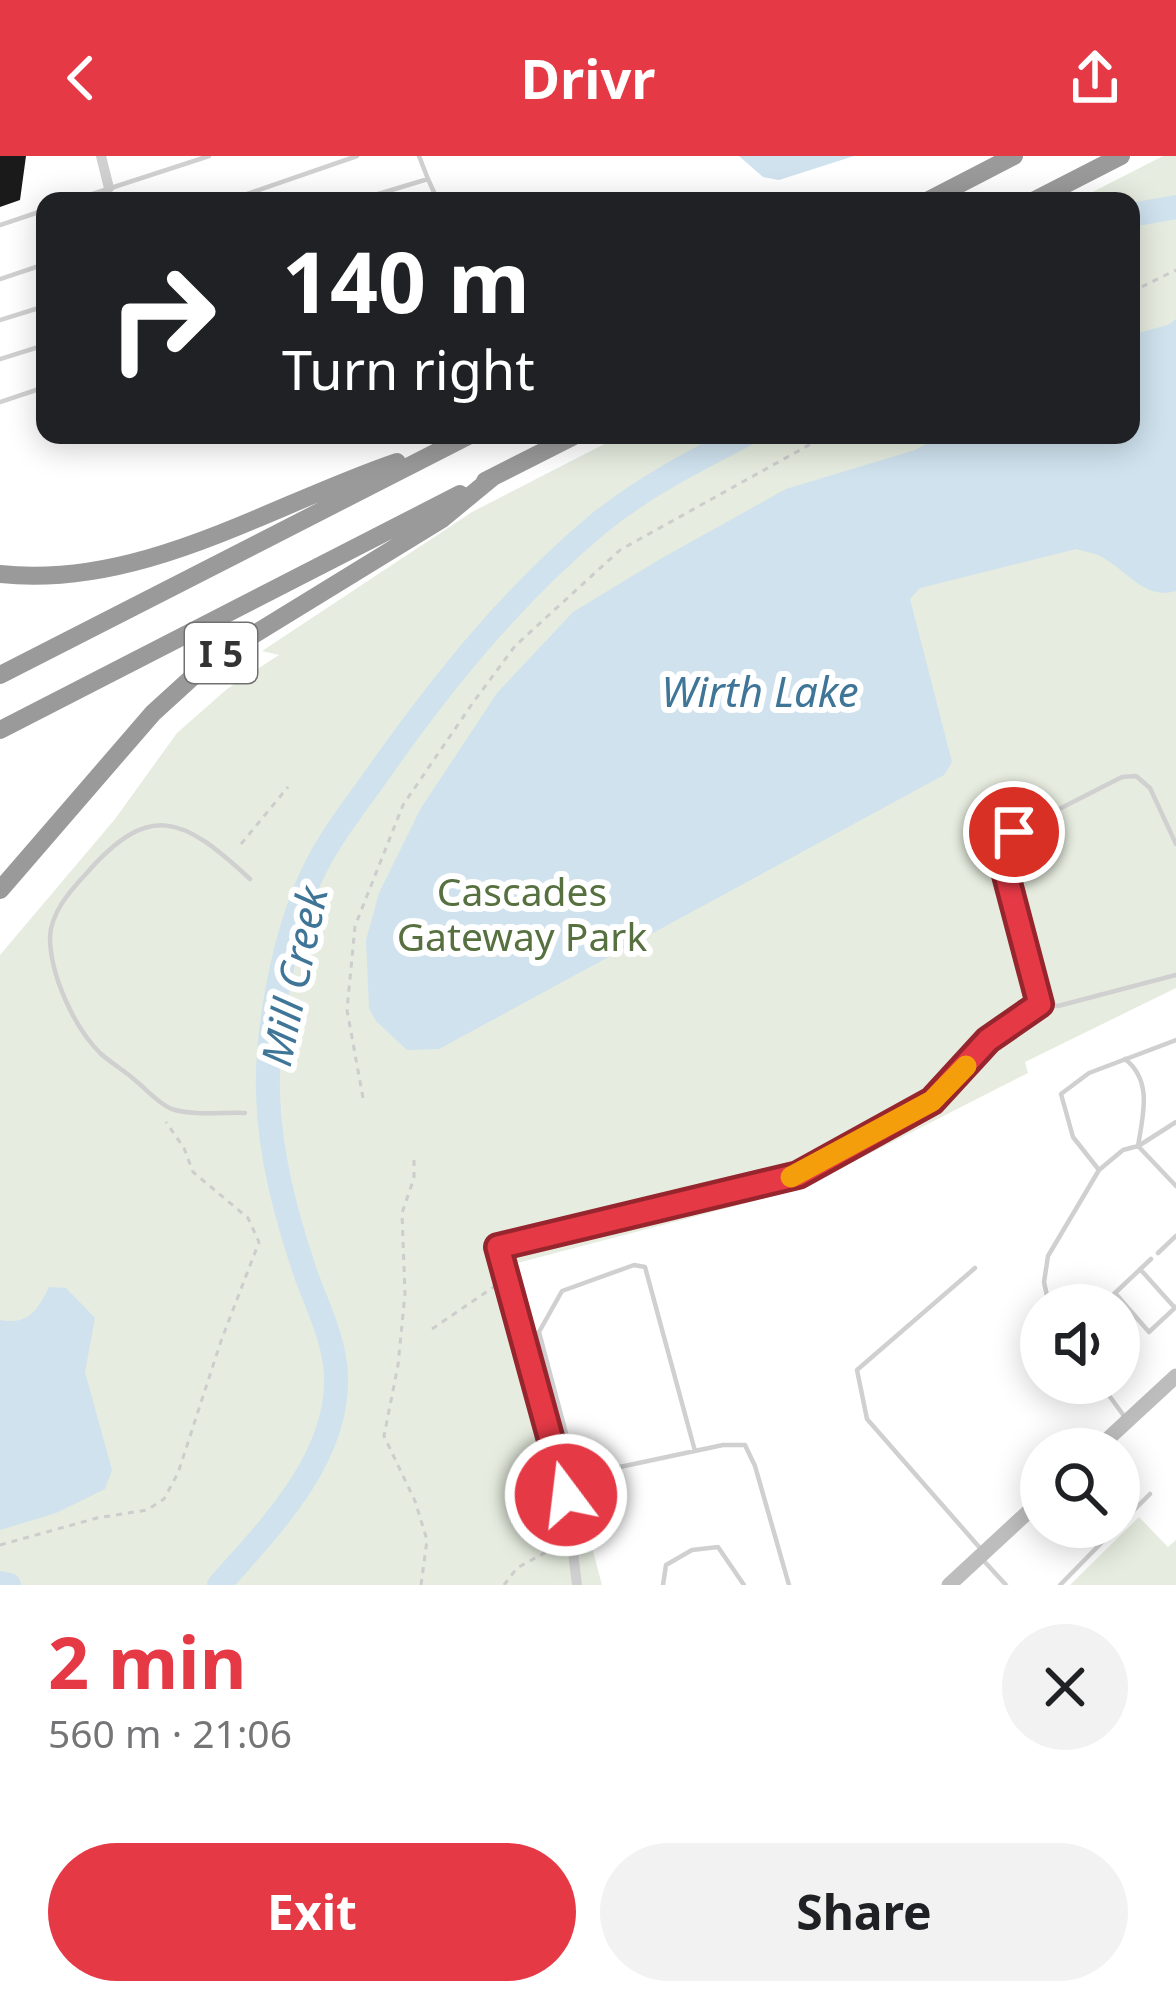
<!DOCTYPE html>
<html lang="en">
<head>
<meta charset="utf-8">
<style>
	:root { --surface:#fff; --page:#f2f2f2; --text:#202124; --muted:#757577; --accent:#e63946 }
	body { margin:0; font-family:"Noto Sans",sans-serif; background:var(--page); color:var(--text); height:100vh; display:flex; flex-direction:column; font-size:45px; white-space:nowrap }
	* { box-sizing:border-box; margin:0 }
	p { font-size:39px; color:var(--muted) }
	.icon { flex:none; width:66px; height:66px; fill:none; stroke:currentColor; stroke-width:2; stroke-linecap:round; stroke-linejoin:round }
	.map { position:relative; height:1429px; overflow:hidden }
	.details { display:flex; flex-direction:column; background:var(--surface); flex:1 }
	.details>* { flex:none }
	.guide { position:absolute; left:36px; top:36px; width:1104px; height:252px; border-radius:24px; box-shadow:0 6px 30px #0003; background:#202124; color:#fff; overflow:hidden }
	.fabs { position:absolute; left:1020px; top:1128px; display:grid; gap:24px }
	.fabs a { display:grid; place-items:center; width:120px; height:120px; border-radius:50%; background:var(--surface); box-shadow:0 6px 30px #0003; font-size:60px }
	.pin { position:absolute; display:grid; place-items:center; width:102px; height:102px; color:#fff; margin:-51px; border:6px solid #fff; border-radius:50%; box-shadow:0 3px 12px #0007 }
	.me { position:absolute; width:132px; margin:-66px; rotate:345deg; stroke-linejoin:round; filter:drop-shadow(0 0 9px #0008) }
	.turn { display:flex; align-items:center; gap:42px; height:252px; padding:0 48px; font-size:54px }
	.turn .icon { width:156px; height:156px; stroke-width:2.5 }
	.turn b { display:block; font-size:84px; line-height:102px }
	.round { display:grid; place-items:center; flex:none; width:126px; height:126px; border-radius:63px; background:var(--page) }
	.summary { display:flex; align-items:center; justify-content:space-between; height:204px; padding:0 48px }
	h1 { font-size:72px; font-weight:700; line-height:90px; color:var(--accent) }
	.action { display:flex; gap:24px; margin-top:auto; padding:24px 48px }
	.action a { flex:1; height:138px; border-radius:72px; background:var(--accent); color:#fff; font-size:48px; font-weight:700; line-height:138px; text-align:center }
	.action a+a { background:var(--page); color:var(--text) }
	header { display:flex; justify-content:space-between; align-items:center; height:156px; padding:0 48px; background:var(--accent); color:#fff; font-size:54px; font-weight:700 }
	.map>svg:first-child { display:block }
	.green { fill:#e6ecdf }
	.water { fill:#cfe2ee }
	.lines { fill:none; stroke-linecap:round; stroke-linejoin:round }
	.river { stroke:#cfe2ee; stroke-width:24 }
	.building { fill:#1a1a1a }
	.path { stroke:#cdcdcd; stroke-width:3; stroke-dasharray:6 6; stroke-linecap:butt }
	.lane { stroke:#d0d0d0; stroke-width:4.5 }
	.street { stroke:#d0d0d0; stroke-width:10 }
	.secondary { stroke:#bdbdbd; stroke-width:15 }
	.highway { stroke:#9a9a9a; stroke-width:18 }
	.route-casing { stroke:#96252e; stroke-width:30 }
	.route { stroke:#e63946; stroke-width:21 }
	.slow { stroke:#f59e0b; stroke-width:21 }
	.labels { text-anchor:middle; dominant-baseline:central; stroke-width:12; stroke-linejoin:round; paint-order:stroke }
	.shield { fill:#fff; stroke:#707070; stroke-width:3 }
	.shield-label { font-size:36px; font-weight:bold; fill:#333 }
	.park-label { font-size:39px; fill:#56703f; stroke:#fff }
	.water-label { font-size:42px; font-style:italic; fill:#3f7597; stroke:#fff }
</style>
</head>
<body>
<header><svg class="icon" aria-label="back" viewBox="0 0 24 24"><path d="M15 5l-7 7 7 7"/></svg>Drivr<svg class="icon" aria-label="share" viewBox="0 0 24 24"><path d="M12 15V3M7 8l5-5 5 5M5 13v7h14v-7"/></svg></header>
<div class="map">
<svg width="1176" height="1429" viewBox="0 0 1176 1429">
	<rect width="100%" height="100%" fill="#fff"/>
	<path class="green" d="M 1163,0 L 1176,0 L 1176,832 L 1025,906 L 1028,917 L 800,1033 L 517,1107 L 602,1429 L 0,1429 L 0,799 L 115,663 L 177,577 L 227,533 L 279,499 L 262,495 L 472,356 L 622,279 L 1131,279 L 1131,45 L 1075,45 Z
		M 1139,1361 L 1168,1391 L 1176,1384 L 1176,1429 L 1070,1429 Z"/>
	<path class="water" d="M 739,0 L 854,0 L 779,24 L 763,21 Z
		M 1176,163 L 1176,435 C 1146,444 1129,417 1105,403 C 1097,397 1086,396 1076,393 L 920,432 L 910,443 L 952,606 L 944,619 L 439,893 L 407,894 L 376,865 L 369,852 L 366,784 L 379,737 L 421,652 L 497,537 L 573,456 L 662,402 L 786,333 L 915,294 L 942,279 L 1131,279 L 1131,179 L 1168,169 Z
		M 49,1131 L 66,1132 L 95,1162 L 85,1216 L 112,1314 L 105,1333 L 56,1357 L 0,1374 L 0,1164 C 29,1169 37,1155 49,1131 Z"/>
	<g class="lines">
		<path class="river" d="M 1131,59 L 1176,51
			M 0,1427 L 9,1429
			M 219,1429 C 270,1372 339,1302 336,1220 C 335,1184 317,1150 305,1116 C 286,1059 270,1000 268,939 C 266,877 282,793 305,735 C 322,690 354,652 382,612 C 444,524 514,438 598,368 C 642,332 694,305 745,279"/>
	</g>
	<path class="building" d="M 0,0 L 26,0 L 20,44 L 0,51 Z"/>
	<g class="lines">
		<path class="path" d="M 1131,136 L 1176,114
			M 241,688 L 288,631
			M 363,942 L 347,854 L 355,770 L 403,649 L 472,548 L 515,490 L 620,394 L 827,279
			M 414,1004 L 414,1022 L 402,1057 L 405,1138 L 398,1209 L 384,1280 L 415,1345 L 427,1384 L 421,1429
			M 432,1173 L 495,1130
			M 0,1389 L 97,1362 L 147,1354 L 164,1343 L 178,1317 L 221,1185 L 259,1086 L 248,1062 L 193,1016 L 184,992 L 166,966
			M 504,1429 L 517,1412 L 561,1388"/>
		<path class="lane" d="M 419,0 L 428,23
			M 109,32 L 110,45
			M 71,45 L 209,0
			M 227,45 L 357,0
			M 355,45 L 428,23 L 438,45
			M 0,69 L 45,54
			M 0,123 L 45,108
			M 0,164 L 45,150
			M 0,203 L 45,189
			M 0,246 L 45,231
			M 1039,847 L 1002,704 L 1003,686 L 1014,676 L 1122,621 L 1136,620 L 1150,632 L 1176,688
			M 1125,903 C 1153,925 1143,959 1138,990
			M 245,957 C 223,956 193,960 172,953 C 159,948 147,934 136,925 C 125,915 111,907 100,897 C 74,871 50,819 50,781 C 51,757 69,736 85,719 C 150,644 183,661 250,723
			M 1140,989 L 1176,966
			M 1099,1014 L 1073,981 L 1061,938 L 1089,917 L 1176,884
			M 798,1019 L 932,945 L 988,884 L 1039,847 L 1058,850 L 1176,819
			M 1158,1097 L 1176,1080
			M 975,1112 L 857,1214 L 867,1263 L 980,1392
			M 1140,1113 L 1175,1152
			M 1115,1137 L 1151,1103
			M 1049,1149 L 1044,1126 L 1048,1100 L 1099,1014 L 1123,994 L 1138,990 L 1176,1030
			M 1102,1149 L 1115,1137 L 1149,1176 L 1176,1151
			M 1100,1227 L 1124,1260
			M 695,1295 L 645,1111 L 634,1109 L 562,1135 L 539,1176 L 576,1315 L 587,1318 L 723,1289 L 745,1289 L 755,1310 L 789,1429
			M 1119,1369 L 1150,1338
			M 984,1405 L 1006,1429
			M 663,1429 L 666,1409 L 692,1394 L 718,1391 L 744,1429
			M 1060,1429 L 1117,1371"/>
		<path class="street" d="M 101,0 L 109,32
			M 577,1429 L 566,1339 L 498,1091 L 798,1019"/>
		<path class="secondary" d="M 1097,1293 L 1176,1220
			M 949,1429 L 1041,1344"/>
		<path class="highway" d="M 927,45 L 1014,0
			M 1033,45 L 1121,0
			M 485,325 L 576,279
			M 0,418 C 141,433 268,350 397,306
			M 0,519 L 470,279
			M 0,574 L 460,338
			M 0,734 L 153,557 L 209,506 L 442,363 L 493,321"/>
	</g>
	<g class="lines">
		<defs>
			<path id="route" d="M 566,1339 L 498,1091 L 798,1019 L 932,945 L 988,884 L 1040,848 L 1002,704 L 1003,686 L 1014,676"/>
		</defs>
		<use href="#route" class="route-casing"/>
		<use href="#route" class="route"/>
		<path class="slow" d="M 791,1021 L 932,945 L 966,910"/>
	</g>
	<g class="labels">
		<rect class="shield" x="185" y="467" width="72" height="60" rx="9"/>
		<g class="shield-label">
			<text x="221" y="497">I 5</text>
		</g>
		<g class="park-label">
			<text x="522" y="734">Cascades<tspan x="522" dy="45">Gateway Park</tspan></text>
		</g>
		<g class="water-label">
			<text x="760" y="534">Wirth Lake</text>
			<text transform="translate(293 820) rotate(-78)">Mill Creek</text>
		</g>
	</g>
</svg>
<div class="fabs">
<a><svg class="icon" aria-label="sound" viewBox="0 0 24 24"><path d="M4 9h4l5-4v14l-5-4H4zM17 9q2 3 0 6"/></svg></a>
<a><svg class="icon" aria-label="search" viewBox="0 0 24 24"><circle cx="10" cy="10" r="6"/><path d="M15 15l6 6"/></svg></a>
</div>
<div class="pin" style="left:1014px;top:676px;background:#d93025"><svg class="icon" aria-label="arrive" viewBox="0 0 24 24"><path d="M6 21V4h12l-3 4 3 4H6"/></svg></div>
<svg class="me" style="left:566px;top:1339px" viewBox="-20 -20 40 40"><circle r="17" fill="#e63946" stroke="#fff" stroke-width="3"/><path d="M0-11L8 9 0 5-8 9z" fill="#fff"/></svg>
<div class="guide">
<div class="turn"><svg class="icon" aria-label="right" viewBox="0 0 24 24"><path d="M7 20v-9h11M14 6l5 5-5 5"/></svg><div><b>140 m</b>Turn right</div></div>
</div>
</div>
<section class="details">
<div class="summary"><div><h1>2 min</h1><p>560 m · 21:06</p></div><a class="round"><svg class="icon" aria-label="close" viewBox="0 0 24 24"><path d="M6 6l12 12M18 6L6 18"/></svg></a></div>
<div class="action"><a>Exit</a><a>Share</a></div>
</section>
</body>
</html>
